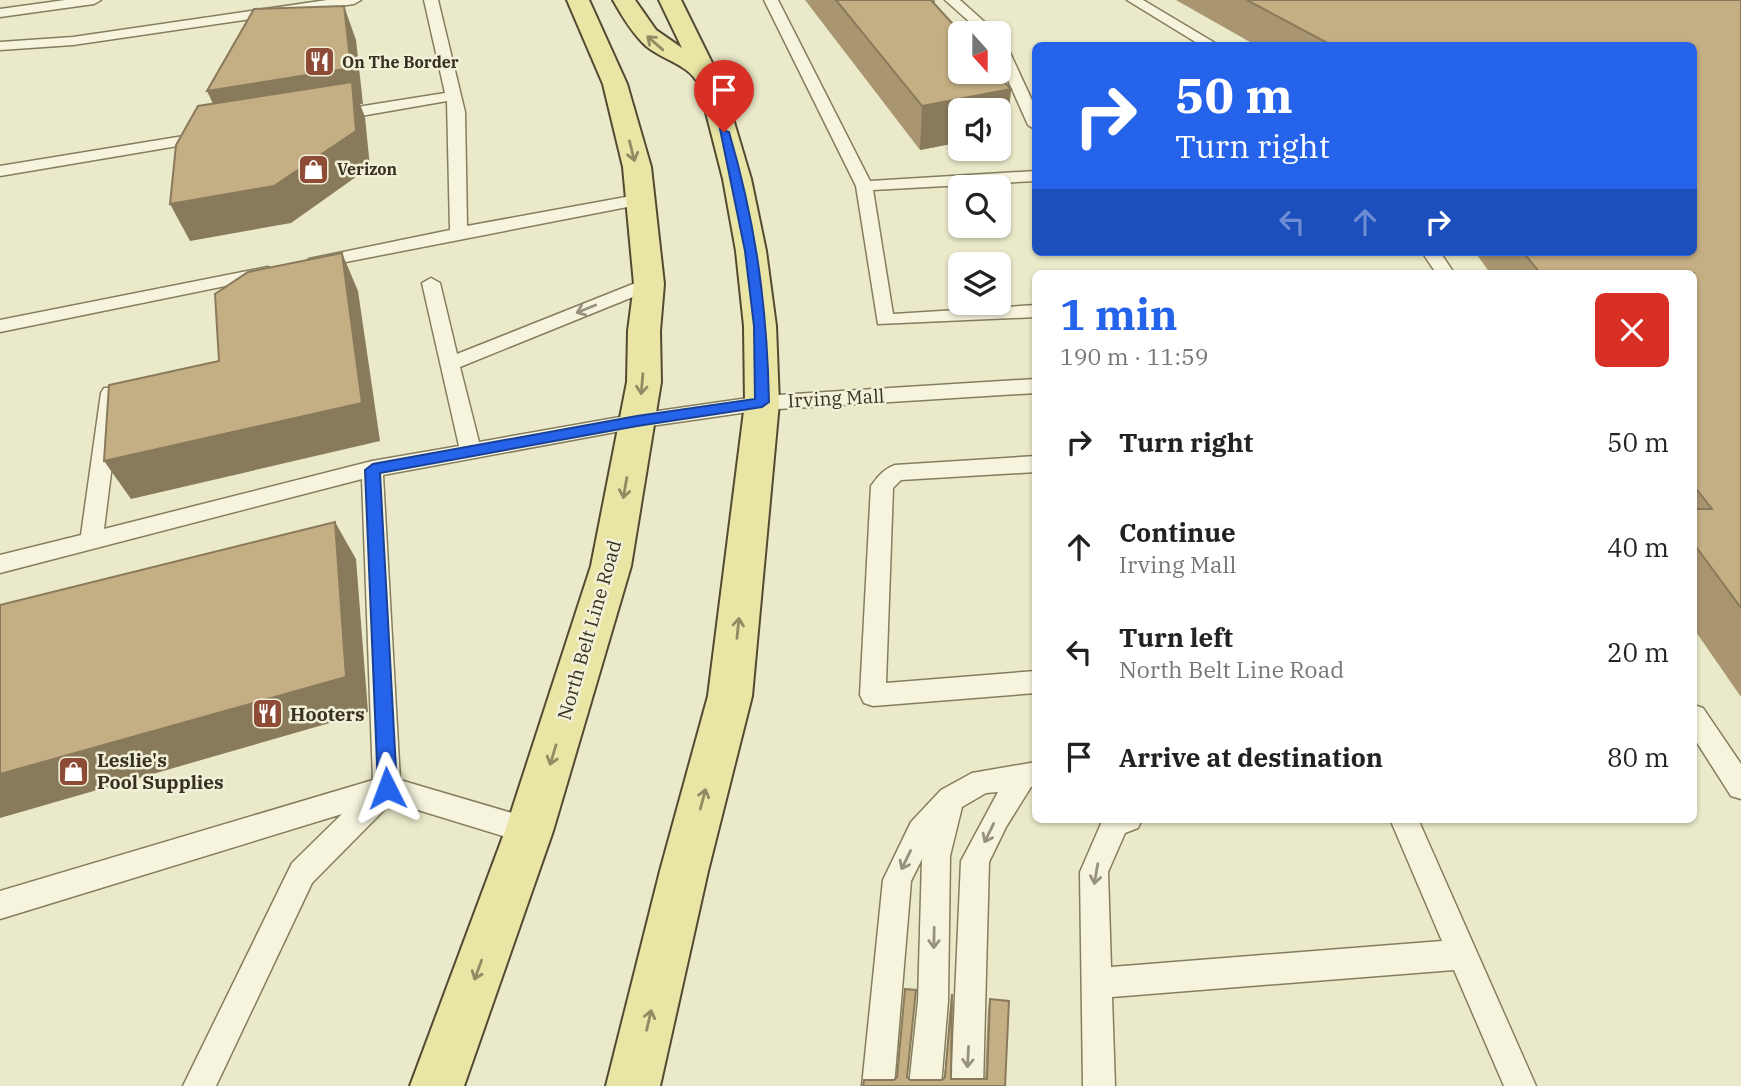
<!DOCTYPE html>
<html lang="en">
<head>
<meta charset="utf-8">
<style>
	:root { --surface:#fff; --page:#f2f2f2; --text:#222; --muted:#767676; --accent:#2563eb }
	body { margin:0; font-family:"IBM Plex Serif",serif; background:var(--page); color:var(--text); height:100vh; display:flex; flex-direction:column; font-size:26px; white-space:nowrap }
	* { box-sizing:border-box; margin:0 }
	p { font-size:23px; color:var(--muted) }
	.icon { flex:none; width:38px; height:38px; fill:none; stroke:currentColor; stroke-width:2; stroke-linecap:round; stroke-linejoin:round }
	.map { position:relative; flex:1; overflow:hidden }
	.drawer { position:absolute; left:1032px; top:270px; width:665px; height:553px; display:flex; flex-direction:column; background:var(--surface); border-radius:10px; box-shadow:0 2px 5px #0004 }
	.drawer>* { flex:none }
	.banner { position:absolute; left:1032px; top:42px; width:665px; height:214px; border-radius:10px; box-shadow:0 2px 5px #0004; background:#2563eb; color:#fff; overflow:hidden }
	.needle { width:46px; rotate:159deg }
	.tools { position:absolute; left:948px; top:21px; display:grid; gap:14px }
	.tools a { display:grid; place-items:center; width:63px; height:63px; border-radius:10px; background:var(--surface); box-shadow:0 2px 5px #0004; font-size:35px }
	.pin { position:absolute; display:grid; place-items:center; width:60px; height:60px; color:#fff; margin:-72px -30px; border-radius:50% 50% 50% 0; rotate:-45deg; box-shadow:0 0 7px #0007 }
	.pin .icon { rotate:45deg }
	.me { position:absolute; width:77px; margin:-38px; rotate:357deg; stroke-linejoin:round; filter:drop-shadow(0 0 5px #0008) }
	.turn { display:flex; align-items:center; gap:24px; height:147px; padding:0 28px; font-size:32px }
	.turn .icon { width:91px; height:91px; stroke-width:2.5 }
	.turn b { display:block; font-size:49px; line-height:60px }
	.lanes { display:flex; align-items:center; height:66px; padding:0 28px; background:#0003; justify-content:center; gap:35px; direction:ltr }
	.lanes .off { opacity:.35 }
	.round { display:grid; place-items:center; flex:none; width:74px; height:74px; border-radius:10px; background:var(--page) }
	.summary { display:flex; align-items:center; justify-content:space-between; height:119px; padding:0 28px }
	h1 { font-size:42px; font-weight:700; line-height:52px; color:var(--accent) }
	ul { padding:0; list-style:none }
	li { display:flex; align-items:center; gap:21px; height:105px; padding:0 28px }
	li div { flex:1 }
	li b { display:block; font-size:26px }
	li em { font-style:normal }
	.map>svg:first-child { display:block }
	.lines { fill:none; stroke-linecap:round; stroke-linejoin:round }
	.lane-casing { stroke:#857d5f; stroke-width:3 }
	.primary-casing { stroke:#534a33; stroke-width:4 }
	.lane { fill:#f6f4dc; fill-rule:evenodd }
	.primary { fill:#e9e5a5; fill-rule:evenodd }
	.wall { fill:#a99671 }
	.shaded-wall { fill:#897a5c }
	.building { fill:#c4ae83; stroke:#897a5c; stroke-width:2 }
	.oneway { stroke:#908b63 }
	.oneway2 { stroke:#96927e }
	.route { fill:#2563eb; stroke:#184099; stroke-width:2 }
	.labels { text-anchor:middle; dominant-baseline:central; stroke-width:5; stroke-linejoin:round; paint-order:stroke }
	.far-poi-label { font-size:16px; font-weight:bold; fill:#373121; stroke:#f2f1d8; text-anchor:start }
	.street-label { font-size:19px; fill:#373121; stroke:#f2f1d8 }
	.poi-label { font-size:19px; font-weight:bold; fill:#373121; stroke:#f2f1d8; text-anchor:start }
</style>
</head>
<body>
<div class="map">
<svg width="1741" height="1086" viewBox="0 0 1741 1086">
	<rect width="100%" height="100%" fill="#eae9c9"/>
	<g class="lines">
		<defs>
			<path id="lane" d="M 65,0 L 101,0 L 94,4 L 0,17 L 0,9 Z
				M 327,0 L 361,0 L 354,4 L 73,45 L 0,50 L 0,42 L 73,37 Z
				M 424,0 L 438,0 L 465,112 L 467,226 L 642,194 L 648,195 L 650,199 L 648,203 L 315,268 L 309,267 L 306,263 L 309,259 L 450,230 L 447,101 L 332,121 L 324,116 L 332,111 L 445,93 Z
				M 764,0 L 778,0 L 870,181 L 1036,171 L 1036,181 L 873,190 L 893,314 L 1036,305 L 1036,317 L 878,324 L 856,186 Z
				M 945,0 L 960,0 L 997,33 L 982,33 Z
				M 1127,0 L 1143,0 L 1220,46 L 1202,46 Z
				M 999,40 L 1006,44 L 1036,109 L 1036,130 L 1028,125 L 999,60 Z
				M 208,132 L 216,137 L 213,140 L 0,176 L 0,166 Z
				M 1422,252 L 1440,252 L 1454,273 L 1436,273 Z
				M 268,267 L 277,272 L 274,276 L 0,332 L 0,320 Z
				M 431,278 L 440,283 L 457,354 L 643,280 L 649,279 L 658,284 L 655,288 L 460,367 L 479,442 L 637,414 L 762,396 L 1036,379 L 1036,393 L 762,410 L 637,428 L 383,475 L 400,780 L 529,818 L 539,822 L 543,831 L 539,840 L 529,844 L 392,802 L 312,883 L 216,1086 L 183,1086 L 292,863 L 342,814 L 0,919 L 0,891 L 373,780 L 362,479 L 0,573 L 0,555 L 81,535 L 101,393 L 104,388 L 118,388 L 121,393 L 104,529 L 372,461 L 459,446 L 422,283 Z
				M 1036,456 L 1036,472 L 901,480 L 893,488 L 886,683 L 1036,671 L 1036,693 L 873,706 L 864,703 L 860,695 L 871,486 C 877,477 885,468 895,465 Z
				M 1694,705 L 1703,708 L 1741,764 L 1741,799 L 1731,796 L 1694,738 Z
				M 1036,762 L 1036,786 L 1031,787 L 1006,827 L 989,862 L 983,1086 L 951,1086 L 961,861 L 998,792 L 986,793 L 962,807 L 950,856 L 948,1001 L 941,1086 L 909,1086 L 918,1001 L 922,859 L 911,881 L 894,1086 L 862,1086 L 883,880 L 911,822 L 941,790 L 972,773 Z
				M 1103,819 L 1142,819 L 1138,828 L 1125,833 L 1108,872 L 1111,967 L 1442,941 L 1390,819 L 1418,819 L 1536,1086 L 1504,1086 L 1454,970 L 1112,997 L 1115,1086 L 1083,1086 L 1080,872 Z"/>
			<path id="primary" d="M 567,0 L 589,0 L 627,84 L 651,167 L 664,284 L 660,331 L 661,382 L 631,566 L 553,831 L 464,1086 L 410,1086 L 505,831 L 591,566 L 627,382 L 628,331 L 634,284 L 623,167 L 603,84 Z
				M 613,0 L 635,0 L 656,30 L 682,48 L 659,0 L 681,0 L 723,85 L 751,179 L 766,251 L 776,326 L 779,403 L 752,696 L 708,871 L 660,1086 L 606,1086 L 660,871 L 708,696 L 745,403 L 744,326 L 736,251 L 723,179 L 699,85 C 689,64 664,61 646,46 C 632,33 622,16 613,0 Z"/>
		</defs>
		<use href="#lane" class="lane-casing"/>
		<use href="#primary" class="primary-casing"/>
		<use href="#lane" class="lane"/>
		<use href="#primary" class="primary"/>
	</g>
	<path class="wall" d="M 805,0 L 935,0 L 935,4 L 1011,89 L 1007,133 L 961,110 L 961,142 L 920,150 Z
		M 1176,0 L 1741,0 L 1741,697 L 1694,629 L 1694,273 L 1490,273 L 1475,252 L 1694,252 L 1694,46 L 1257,46 Z
		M 952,994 L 951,1079 L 985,1079 L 988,1009 L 990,999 L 1005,1086 L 894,1080 L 897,1077 L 907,1077 L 910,1080 L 942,1080 L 944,1078 Z"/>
	<path class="shaded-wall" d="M 344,6 L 356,40 L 363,104 L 360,104 L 365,117 L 370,167 L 291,223 L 190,241 L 170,204 L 224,127 L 207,91 Z
		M 1011,89 L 1007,133 L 999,134 L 999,110 L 961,110 L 961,142 L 920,150 L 922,106 Z
		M 342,253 L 358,291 L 380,441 L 131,499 L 104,461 Z
		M 335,522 L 356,559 L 368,712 L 0,818 L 0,774 Z"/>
	<path class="building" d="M 836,0 L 931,0 L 961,33 L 961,72 L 995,72 L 1011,89 L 922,106 Z
		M 1247,0 L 1741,0 L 1741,608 L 1694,544 L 1694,509 L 1712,509 L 1694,486 L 1694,273 L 1540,273 L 1523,252 L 1694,252 L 1694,46 L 1333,46 Z
		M 344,6 L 351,68 L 207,91 L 254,9 Z
		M 352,82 L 356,131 L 274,186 L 170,204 L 176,145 L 198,106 Z
		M 342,253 L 362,403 L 104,461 L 109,385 L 219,361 L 215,294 L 248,272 Z
		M 335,522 L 346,677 L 0,774 L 0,605 Z
		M 905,989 L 916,990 L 907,1077 L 910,1080 L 942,1080 L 945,1077 L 952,994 L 951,1079 L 987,1079 L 990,999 L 1009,1001 L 1005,1086 L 863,1086 L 864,1080 L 894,1080 L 897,1077 Z"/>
	<defs><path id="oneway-shaft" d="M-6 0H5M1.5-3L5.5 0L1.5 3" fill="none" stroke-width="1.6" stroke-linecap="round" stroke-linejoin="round" transform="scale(1.75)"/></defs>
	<g class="oneway">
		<use href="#oneway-shaft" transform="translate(655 43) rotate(-139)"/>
		<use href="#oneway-shaft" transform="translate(632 151) rotate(76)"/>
		<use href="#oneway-shaft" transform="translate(642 384) rotate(95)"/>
		<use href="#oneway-shaft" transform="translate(625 488) rotate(100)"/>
		<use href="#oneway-shaft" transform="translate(738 628) rotate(-84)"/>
		<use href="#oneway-shaft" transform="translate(553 755) rotate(107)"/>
		<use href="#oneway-shaft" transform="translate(703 799) rotate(-75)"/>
		<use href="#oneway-shaft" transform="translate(478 970) rotate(110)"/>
		<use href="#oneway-shaft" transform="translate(649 1020) rotate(-77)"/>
	</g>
	<g class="oneway2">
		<use href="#oneway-shaft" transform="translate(586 309) rotate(158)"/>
		<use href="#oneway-shaft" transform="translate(989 833) rotate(116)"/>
		<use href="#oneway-shaft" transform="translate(906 860) rotate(116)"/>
		<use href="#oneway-shaft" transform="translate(1096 874) rotate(100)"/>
		<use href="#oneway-shaft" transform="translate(934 938) rotate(91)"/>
		<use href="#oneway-shaft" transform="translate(968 1057) rotate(93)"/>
	</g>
	<path class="route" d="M 720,129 L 729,132 C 756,224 767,306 769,402 L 762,407 L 637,426 L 380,473 L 397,788 L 394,794 L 387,796 L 381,794 L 378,788 L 365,470 L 373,464 L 637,416 L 755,399 L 754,326 L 745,251 Z"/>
	<defs>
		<symbol id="restaurant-square" viewBox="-11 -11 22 22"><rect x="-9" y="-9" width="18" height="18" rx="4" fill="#8e4b36" stroke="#f2f1d8"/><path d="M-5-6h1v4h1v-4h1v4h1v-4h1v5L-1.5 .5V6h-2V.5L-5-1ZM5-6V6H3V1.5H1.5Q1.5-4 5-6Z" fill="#fff"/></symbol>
		<symbol id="shop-square" viewBox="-11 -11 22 22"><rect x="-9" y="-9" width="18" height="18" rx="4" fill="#8e4b36" stroke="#f2f1d8"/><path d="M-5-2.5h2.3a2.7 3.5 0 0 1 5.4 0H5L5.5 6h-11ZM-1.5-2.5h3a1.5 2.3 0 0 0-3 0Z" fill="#fff"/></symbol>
	</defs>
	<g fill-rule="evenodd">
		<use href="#restaurant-square" x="302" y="44" width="35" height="35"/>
		<use href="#shop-square" x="296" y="152" width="35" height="35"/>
		<use href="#restaurant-square" x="250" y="696" width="35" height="35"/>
		<use href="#shop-square" x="56" y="754" width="35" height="35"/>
	</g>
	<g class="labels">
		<g class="far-poi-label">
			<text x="342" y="62">On The Border</text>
			<text x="337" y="169">Verizon</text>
		</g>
		<g class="street-label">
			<text transform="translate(836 398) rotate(-3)">Irving Mall</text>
			<text transform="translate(589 630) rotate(-74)">North Belt Line Road</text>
		</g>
		<g class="poi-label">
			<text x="290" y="714">Hooters</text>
			<text x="97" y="760">Leslie's<tspan x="97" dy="22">Pool Supplies</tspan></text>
		</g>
	</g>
</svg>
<div class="tools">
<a><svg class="needle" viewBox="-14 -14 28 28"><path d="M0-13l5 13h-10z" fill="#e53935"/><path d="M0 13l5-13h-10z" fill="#767676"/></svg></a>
<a><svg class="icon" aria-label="sound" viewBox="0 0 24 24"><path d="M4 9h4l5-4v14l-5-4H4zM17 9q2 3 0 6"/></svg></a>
<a><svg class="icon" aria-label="search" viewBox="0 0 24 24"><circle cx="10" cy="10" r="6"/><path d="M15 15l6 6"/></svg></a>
<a><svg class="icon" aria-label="layers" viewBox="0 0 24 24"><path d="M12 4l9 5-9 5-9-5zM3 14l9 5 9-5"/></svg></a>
</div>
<div class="pin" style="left:724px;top:132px;background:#d93025"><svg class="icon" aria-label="arrive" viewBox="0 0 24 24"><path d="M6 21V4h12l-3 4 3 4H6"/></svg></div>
<svg class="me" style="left:387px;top:788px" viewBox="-20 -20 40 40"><path d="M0-17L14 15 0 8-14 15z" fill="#2563eb" stroke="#fff" stroke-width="4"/></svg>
<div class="banner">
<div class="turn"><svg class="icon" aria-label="right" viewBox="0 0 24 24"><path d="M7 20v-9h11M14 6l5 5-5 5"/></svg><div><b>50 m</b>Turn right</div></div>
<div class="lanes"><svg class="icon off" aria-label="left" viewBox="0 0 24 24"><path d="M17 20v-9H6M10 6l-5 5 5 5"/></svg><svg class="icon off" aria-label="ahead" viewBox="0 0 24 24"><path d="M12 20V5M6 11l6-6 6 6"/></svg><svg class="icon" aria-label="right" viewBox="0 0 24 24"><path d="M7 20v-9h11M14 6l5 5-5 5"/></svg></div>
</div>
<section class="drawer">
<div class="summary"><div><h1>1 min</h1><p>190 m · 11:59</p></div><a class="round" style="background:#d93025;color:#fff"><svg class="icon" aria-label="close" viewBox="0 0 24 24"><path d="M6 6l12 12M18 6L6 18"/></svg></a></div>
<ul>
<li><svg class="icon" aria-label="right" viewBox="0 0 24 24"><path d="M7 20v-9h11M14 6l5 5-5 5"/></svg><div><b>Turn right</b></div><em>50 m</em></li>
<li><svg class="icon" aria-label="ahead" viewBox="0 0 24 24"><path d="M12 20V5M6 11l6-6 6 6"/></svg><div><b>Continue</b><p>Irving Mall</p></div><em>40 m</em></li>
<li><svg class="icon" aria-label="left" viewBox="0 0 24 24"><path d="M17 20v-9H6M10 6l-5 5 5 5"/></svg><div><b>Turn left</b><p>North Belt Line Road</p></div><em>20 m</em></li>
<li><svg class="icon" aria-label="arrive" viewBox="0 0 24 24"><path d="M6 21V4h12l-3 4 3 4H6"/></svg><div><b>Arrive at destination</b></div><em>80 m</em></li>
</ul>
</section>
</div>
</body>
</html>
